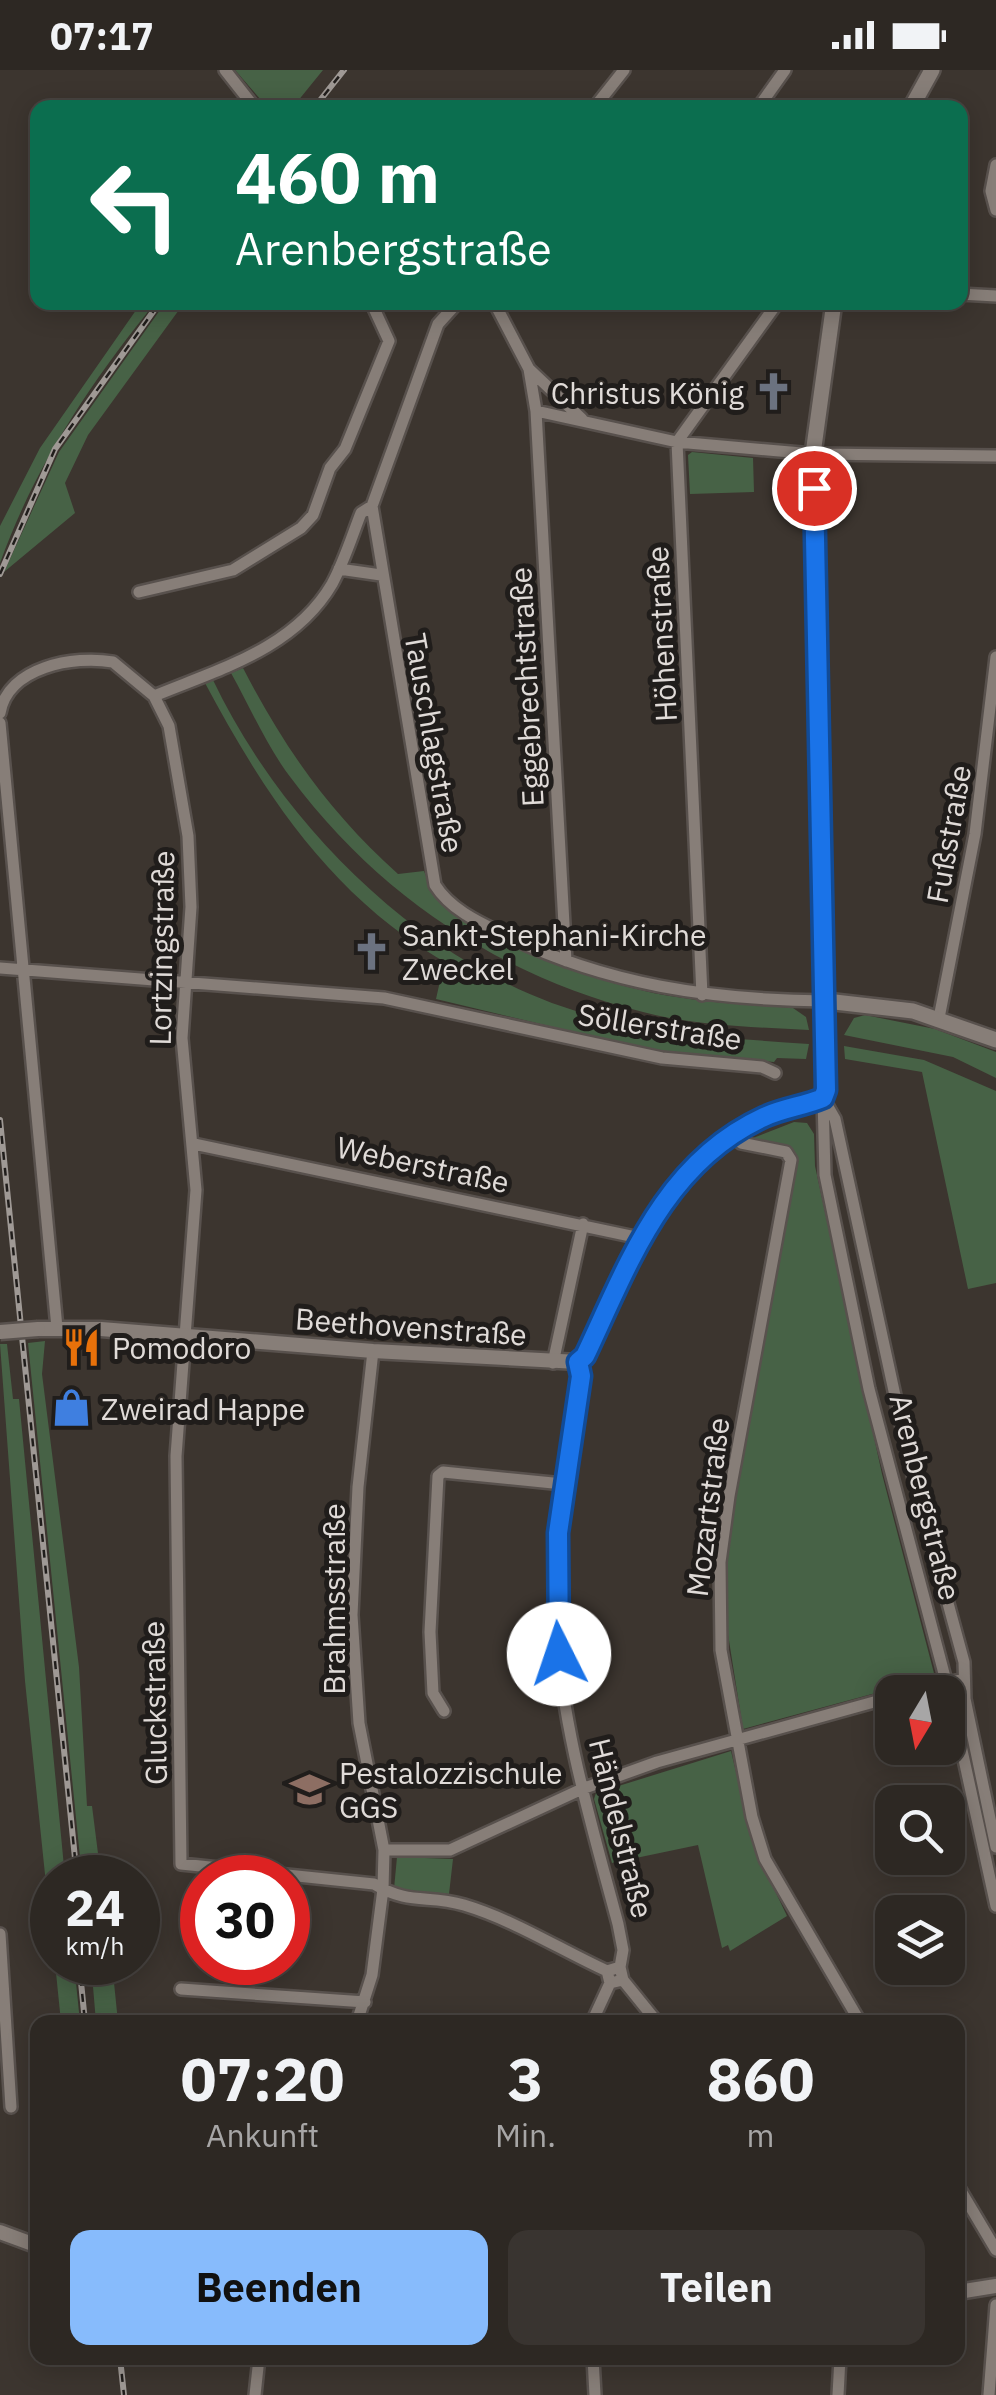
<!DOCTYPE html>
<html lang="de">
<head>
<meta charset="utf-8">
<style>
	:root { --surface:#2d2823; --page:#393430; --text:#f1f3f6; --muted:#a7a6a6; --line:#484441; --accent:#87bbfc }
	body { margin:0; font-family:"IBM Plex Sans",sans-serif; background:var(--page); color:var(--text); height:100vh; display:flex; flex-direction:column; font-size:38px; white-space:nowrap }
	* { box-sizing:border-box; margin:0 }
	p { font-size:32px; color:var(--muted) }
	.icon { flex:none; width:55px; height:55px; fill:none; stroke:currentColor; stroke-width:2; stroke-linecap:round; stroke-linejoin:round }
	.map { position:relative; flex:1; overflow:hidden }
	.side { position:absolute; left:30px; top:1945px; width:935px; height:350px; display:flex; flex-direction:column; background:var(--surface); border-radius:20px; box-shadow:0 5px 25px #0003,0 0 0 2px var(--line) }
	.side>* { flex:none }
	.hud { position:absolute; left:30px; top:30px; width:938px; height:210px; border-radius:20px; box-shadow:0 5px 25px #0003,0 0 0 2px var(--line); background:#0b6e4f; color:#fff; overflow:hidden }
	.needle { width:65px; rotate:190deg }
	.fabs { position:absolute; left:875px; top:1605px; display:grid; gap:20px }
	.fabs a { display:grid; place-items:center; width:90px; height:90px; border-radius:20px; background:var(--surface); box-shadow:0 5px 25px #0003,0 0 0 2px var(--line); font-size:50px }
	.speed { position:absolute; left:30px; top:1785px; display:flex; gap:20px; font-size:50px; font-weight:700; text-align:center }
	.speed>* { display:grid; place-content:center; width:130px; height:130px; border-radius:50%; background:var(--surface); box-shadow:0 5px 25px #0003,0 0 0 2px var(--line); line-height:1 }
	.speed small { font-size:25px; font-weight:400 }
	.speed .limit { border:15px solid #d22; background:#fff; color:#111 }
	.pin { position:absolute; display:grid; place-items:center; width:85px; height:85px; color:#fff; margin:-42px; border:5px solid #fff; border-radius:50%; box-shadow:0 2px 10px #0007 }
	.me { position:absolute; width:110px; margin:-55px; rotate:356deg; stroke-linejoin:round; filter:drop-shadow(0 0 8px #0008) }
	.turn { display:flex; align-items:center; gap:35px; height:210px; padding:0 40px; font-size:45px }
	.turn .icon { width:130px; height:130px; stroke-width:2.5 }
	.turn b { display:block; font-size:70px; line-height:85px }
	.eta { display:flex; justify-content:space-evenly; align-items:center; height:170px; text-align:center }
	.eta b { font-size:60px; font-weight:700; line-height:70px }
	.primary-button { display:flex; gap:20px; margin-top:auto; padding:20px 40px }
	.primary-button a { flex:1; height:115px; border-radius:20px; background:var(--accent); color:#111; font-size:40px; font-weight:700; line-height:115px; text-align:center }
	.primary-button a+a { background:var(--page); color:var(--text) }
	.status { display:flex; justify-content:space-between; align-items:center; height:70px; padding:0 50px; background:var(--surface); direction:ltr }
	.status svg { height:28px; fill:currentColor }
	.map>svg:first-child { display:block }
	.green { fill:#476246 }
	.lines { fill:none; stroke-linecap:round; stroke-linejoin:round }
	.minor-casing { stroke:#58514d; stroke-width:16 }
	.tertiary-casing { stroke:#58514d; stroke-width:19 }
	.secondary-casing { stroke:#58514d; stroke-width:20 }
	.minor { stroke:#877e78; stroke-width:11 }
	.tertiary { stroke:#877e78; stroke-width:14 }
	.secondary { stroke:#877e78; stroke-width:15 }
	.rail-casing { stroke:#9f9995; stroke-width:6 }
	.rail { stroke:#201d1b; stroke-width:2.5; stroke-dasharray:8; stroke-linecap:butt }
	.tertiary-bridge-casing { stroke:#58514d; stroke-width:19; stroke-linecap:butt }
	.tertiary-bridge { stroke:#877e78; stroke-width:14 }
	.route-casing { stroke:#114b97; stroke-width:25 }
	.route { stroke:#1a73e8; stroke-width:18 }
	.labels { text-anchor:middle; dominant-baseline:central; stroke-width:10; stroke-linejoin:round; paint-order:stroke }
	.poi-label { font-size:30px; fill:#e0dbd8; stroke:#201d1b; text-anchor:start }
	.street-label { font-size:30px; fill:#e0dbd8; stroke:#201d1b }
</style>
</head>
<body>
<div class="status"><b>07:17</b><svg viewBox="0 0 49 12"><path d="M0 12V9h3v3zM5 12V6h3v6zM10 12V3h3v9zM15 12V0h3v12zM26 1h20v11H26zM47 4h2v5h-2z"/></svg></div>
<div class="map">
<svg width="996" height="2325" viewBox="0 0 996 2325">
	<rect width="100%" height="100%" fill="#3c352f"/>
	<path class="green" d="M 235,0 L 323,0 L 293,37 L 268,38 Z
		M 141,233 L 155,233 C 90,313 35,396 0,493 L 0,456 L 40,378 Z
		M 165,233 L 184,233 L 88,365 L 65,413 L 75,443 L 4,502 L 59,382 Z
		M 692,382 L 753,388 L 754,422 L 690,424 L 688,385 Z
		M 243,598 C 284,678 331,744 398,804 L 424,801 C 446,867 605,915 670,926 C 711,933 752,935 793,938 L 806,947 L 809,960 C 755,957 695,956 643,942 C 500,906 379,826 291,708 C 267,677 250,637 231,603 Z
		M 213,610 C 285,761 432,905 597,947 C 666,965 738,969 809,974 L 806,989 L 777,988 L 774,992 L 654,981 L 436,929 L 440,911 L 450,910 L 452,896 C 335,831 267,729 205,613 Z
		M 865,945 L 935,959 L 996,982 L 996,1008 L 953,987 L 844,965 L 854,948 Z
		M 844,976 L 924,990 L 996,1021 L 996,1213 L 968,1219 L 922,1002 L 845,989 Z
		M 794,1052 L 807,1053 L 814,1064 L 815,1096 L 882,1404 L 935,1607 L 743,1659 L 724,1539 L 727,1490 L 751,1325 L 796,1089 L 792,1079 L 748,1070 Z
		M 45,1271 L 42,1304 L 79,1597 L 87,1736 L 92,1736 L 101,1807 L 82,1807 L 28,1273 Z
		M 0,1274 L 7,1274 L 13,1329 L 19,1329 L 65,1807 L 52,1808 L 52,1872 L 25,1611 Z
		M 731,1681 L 754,1777 L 787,1846 L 730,1881 L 728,1875 L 722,1878 L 698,1775 L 612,1793 L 594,1729 L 596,1723 Z
		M 397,1787 L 453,1789 L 449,1824 L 394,1819 Z
		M 55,1893 L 74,1893 L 80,1952 L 61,1952 Z
		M 91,1893 L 112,1893 L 118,1952 L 96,1952 Z"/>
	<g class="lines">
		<defs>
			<path id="minor" d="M 225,0 L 255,38
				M 594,38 L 624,0
				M 758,38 L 785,0
				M 996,95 L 991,121 L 996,140
				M 960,224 L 996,226
				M 458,232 L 438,254 L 372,436 L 435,815 C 450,839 478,852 503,864 C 606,915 712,930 826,931
				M 494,232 L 529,299 L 582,349
				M 529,299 L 536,341 L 677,372 L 813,384 L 996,386
				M 536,341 L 566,891
				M 339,499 L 381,505
				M 139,522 L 233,500 L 301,458 L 313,445 L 330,398 L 345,379 L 389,271 L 371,232
				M 154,626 C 219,599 294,579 332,514 C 344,492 352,466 361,443 L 372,436
				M 0,643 C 8,597 74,585 113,592 L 154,626 L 169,656 L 188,766 L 191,837 L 182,968 L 196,1120 L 176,1386 L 181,1794 L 374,1814 C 411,1836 427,1824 464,1835 C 514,1850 559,1879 607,1901 L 620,1897 L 623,1910 L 610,1913 L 607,1901
				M 0,653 L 57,1258
				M 0,898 L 384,928 L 662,988 L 762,997 L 775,1003
				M 702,925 L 677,372 L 778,232
				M 939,948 L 975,764 L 996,587
				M 823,1028 L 825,1105 L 869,1319 L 951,1630 L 996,1836
				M 823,1028 L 835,1049 L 909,1390 L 964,1592 L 965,1629 L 996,1777
				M 732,1065 L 741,1073 L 786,1082 L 791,1090 L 729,1426 L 720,1492 L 721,1580 L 752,1747 L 765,1789 L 860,1952
				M 194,1074 L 640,1168
				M 578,1292 L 581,1306 C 565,1388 551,1472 556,1556 C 562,1658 592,1756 618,1854 L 623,1880 L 620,1897
				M 553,1293 L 583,1154
				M 911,1622 L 964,1609
				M 444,1641 L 433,1623 L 430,1562 L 438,1406 L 443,1402 L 563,1414
				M 384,1780 L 450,1780 L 582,1719 L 657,1692 L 892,1627
				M 0,1864 L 11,2037
				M 623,1910 L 657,1952
				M 181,1919 L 365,1932
				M 357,1952 L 372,1905 L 383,1819 L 384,1780 L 359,1653 L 352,1545 L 358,1417 L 373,1281
				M 592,1952 L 610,1913
				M 958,2116 L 996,2180
				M 593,2288 L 595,2325
				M 255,2325 L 259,2288
				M 838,2325 L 840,2288
				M 989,2325 L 996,2235"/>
			<path id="tertiary" d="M 38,1259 L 101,1259 L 373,1281 L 578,1292 L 585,1286 C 629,1193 663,1093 764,1047 C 783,1038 804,1036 823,1028 L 826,931
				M 0,2162 L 38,2176
				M 958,2222 L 996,2216"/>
			<path id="secondary" d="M 911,38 L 932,0
				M 834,232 L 813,384 L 826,931 L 913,941 L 996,970"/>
		</defs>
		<use href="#minor" class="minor-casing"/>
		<use href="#tertiary" class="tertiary-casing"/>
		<use href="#secondary" class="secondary-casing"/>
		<use href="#minor" class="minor"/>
		<use href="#tertiary" class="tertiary"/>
		<use href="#secondary" class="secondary"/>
		<defs>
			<path id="rail" d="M 314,38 L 344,0
				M 0,504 L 55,379 L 160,232
				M 0,1050 L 77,1808
				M 79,1892 L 85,1952
				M 120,2288 L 124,2325"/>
		</defs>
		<use href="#rail" class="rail-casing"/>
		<use href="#rail" class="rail"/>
		<defs>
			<path id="tertiary-bridge" d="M 0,1262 L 38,1259"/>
		</defs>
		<use href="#tertiary-bridge" class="tertiary-bridge-casing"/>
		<use href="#tertiary-bridge" class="tertiary-bridge"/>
	</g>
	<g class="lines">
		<defs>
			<path id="route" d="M 559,1584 L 558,1463 L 581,1306 L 578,1292 L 585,1286 C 629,1193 664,1093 764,1047 C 783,1038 804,1036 823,1028 L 826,1020 L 814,418"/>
		</defs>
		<use href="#route" class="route-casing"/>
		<use href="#route" class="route"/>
	</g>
	<defs>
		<symbol id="church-bare" viewBox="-9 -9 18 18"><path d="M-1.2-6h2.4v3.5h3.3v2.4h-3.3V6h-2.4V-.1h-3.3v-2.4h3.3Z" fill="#6b7280" stroke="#201d1b" stroke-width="2.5" paint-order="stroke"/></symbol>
		<symbol id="restaurant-bare" viewBox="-9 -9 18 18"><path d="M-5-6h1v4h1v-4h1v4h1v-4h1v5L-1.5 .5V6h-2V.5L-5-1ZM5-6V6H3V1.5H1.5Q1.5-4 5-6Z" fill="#e8710a" stroke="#201d1b" stroke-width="2.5" paint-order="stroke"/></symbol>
		<symbol id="shop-bare" viewBox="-9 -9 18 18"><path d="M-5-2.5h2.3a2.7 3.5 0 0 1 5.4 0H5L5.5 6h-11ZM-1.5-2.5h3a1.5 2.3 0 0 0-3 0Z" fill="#3f7fe0" stroke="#201d1b" stroke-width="2.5" paint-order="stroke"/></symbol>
		<symbol id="school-bare" viewBox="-9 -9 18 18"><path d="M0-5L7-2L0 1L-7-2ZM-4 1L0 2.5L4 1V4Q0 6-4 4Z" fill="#8d6e63" stroke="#201d1b" stroke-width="2.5" paint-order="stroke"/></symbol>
	</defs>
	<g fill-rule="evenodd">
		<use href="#church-bare" x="746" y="294" width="55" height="55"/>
		<use href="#church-bare" x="344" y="854" width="55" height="55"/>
		<use href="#restaurant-bare" x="54" y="1250" width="55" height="55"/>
		<use href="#shop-bare" x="44" y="1310" width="55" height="55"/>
		<use href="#school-bare" x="282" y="1692" width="55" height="55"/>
	</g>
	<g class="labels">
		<g class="poi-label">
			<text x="744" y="322" text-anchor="end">Christus König</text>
			<text x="402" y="864">Sankt-Stephani-Kirche<tspan x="402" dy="34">Zweckel</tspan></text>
			<text x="112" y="1277">Pomodoro</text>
			<text x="101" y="1338">Zweirad Happe</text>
			<text x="339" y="1702">Pestalozzischule<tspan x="339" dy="34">GGS</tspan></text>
		</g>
		<g class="street-label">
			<text transform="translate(661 564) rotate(-93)">Höhenstraße</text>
			<text transform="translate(526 617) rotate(-93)">Eggebrechtstraße</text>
			<text transform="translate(435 673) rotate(80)">Tauschlagstraße</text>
			<text transform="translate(948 764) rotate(-80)">Fußstraße</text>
			<text transform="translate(161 878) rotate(-89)">Lortzingstraße</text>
			<text transform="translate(660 956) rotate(9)">Söllerstraße</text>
			<text transform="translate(423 1094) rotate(12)">Weberstraße</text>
			<text transform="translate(411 1256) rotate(4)">Beethovenstraße</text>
			<text transform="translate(926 1427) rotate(76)">Arenbergstraße</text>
			<text transform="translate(707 1437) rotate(-83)">Mozartstraße</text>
			<text transform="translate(333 1529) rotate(-90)">Brahmsstraße</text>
			<text transform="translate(154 1633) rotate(-91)">Gluckstraße</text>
			<text transform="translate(622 1758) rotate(76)">Händelstraße</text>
		</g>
	</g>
</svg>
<div class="fabs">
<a><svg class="needle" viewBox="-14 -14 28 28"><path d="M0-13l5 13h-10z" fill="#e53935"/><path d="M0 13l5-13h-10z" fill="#a7a6a6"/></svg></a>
<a><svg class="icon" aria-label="search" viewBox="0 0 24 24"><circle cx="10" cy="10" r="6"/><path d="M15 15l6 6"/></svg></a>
<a><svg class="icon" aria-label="layers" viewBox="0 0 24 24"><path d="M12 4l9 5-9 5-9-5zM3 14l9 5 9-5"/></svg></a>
</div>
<div class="speed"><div>24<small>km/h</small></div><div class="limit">30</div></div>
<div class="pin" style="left:814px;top:418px;background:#d93025"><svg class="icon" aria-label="arrive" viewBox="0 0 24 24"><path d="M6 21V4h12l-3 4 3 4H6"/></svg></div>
<svg class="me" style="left:559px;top:1584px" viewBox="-20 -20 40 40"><circle r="19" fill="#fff"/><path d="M0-13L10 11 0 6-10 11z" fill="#1a73e8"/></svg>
<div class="hud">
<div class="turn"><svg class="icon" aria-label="left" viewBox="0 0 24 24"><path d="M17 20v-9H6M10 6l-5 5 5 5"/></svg><div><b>460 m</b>Arenbergstraße</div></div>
</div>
<section class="side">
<div class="eta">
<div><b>07:20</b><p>Ankunft</p></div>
<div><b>3</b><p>Min.</p></div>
<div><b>860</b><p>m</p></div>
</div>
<div class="primary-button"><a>Beenden</a><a>Teilen</a></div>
</section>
</div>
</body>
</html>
